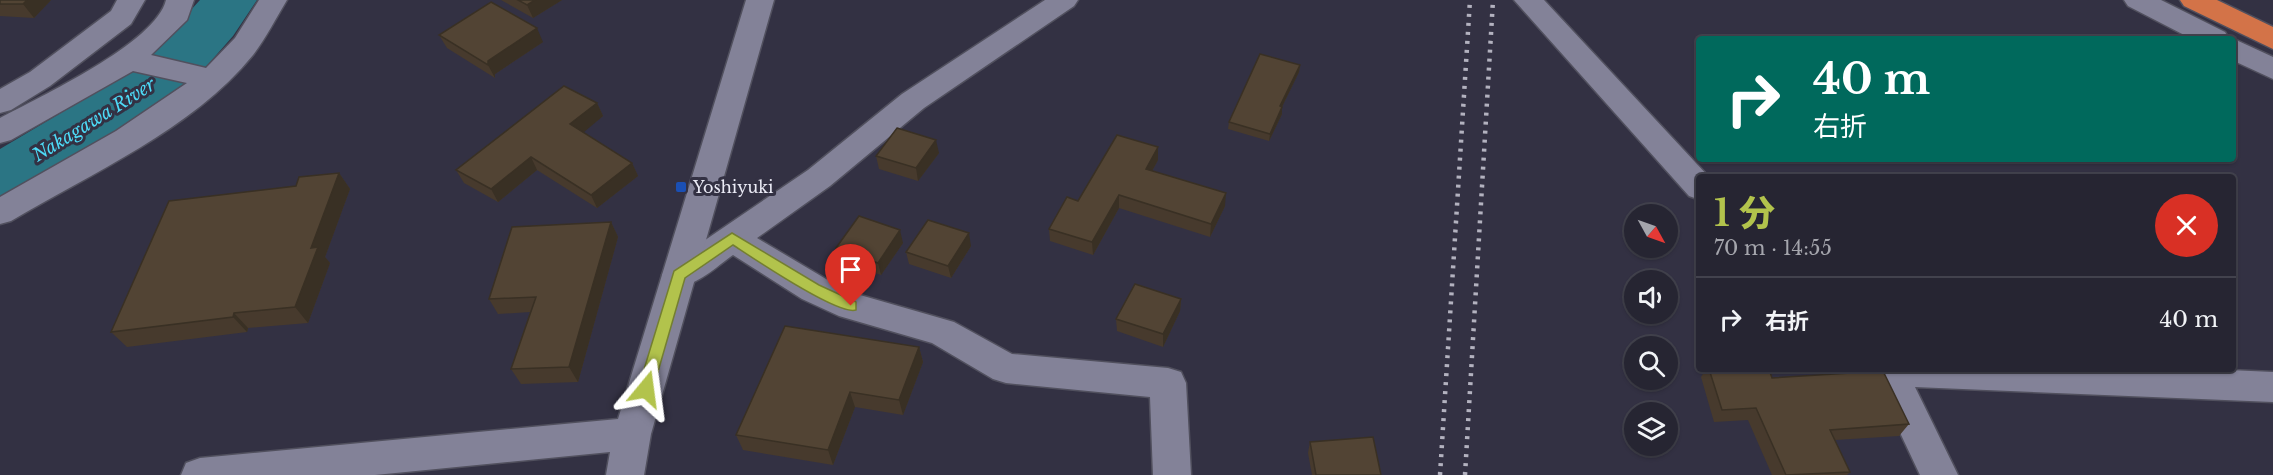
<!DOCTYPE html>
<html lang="ja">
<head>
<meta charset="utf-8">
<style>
	:root { --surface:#262532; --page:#2e2d3a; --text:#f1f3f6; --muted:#a4a5ac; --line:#42424d; --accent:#b2c34c }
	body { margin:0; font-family:"Libre Baskerville","Noto Sans JP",serif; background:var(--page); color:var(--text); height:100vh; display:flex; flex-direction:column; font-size:22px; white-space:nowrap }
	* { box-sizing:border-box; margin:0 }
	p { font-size:20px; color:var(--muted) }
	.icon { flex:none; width:33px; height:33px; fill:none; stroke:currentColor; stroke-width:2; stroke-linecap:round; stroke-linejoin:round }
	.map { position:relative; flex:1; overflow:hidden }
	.details { position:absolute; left:1696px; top:174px; width:540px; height:198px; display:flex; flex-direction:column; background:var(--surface); border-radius:6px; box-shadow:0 2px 4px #0004,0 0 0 2px var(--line) }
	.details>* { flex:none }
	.top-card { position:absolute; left:1696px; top:36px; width:540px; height:126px; border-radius:6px; box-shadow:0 2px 4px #0004,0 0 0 2px var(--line); background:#00695c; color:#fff; overflow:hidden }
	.needle { width:39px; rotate:130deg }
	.fabs { position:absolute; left:1624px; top:204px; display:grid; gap:12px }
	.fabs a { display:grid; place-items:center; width:54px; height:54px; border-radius:50%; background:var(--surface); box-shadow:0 2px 4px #0004,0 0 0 2px var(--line); font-size:30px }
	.pin { position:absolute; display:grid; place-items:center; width:51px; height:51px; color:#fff; margin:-62px -26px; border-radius:50% 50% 50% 0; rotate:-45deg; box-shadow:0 0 6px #0007 }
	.pin .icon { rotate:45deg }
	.me { position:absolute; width:66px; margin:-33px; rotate:16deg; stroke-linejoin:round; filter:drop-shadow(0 0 4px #0008) }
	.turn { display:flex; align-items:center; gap:21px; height:126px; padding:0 18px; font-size:27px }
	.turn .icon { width:78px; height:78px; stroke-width:2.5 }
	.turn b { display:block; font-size:42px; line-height:51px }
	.round { display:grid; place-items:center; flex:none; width:63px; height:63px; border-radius:32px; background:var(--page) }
	.summary { display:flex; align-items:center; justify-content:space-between; height:102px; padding:0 18px }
	h1 { font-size:36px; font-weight:800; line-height:45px; color:var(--accent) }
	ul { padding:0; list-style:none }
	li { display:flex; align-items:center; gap:18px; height:84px; padding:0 18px; border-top:2px solid var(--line) }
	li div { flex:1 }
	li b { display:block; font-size:22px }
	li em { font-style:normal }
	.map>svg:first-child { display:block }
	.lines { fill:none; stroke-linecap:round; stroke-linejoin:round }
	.river { fill:#2b7584; fill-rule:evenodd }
	.minor-casing { stroke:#51505e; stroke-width:3 }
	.tertiary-casing { stroke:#51505e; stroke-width:3 }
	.trunk-casing { stroke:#51505e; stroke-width:3 }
	.minor { fill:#838298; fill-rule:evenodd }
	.tertiary { fill:#838298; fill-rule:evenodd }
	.trunk { fill:#d37348; fill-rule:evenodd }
	.rail { stroke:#b3b2bf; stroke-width:4.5; stroke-dasharray:3 6; stroke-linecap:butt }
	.wall { fill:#473a2d }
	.shaded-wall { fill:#393024 }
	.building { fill:#524434; stroke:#393024; stroke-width:1.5 }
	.route { fill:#b2c34c; stroke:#747f31; stroke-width:1.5 }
	.transit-dot { fill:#1a4fb4; stroke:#333143; stroke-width:2 }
	.labels { text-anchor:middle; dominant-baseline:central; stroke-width:6; stroke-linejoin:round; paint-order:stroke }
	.poi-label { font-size:16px; fill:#ebebf6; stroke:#333143; text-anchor:start }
	.water-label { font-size:18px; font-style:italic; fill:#4ddaf6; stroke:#333143 }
</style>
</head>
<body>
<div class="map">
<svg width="2273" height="475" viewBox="0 0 2273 475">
	<rect width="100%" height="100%" fill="#333143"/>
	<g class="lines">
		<path class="river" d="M 200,0 L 257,0 L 233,36 L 182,94 L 91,155 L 22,194 L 0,201 L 0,149 L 140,66 Z"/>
		<defs>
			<path id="minor" d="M 166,0 L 194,0 L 187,20 L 151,55 L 206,68 L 235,38 L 259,0 L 287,0 C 276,18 266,38 253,55 C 192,130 93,172 11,221 L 0,224 L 0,197 L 116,131 L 187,83 L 133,71 L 11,140 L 0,143 L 0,118 C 39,97 156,43 166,0 Z
				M 1045,0 L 1078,0 L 1074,6 L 924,108 L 830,186 L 757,238 L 826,279 L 860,295 L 954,322 L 1012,354 L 1168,368 L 1181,372 L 1186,383 L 1191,475 L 1153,475 L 1150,397 L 1006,383 L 993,379 L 932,343 L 839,316 L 802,299 L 733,255 C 713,269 692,292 667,284 L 662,275 L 667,266 L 808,170 L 902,94 Z
				M 1514,0 L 1544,0 L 1709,177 L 1700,177 L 1700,200 L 1689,196 Z
				M 2124,0 L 2161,0 L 2225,32 L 2229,39 L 2192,39 L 2128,6 Z
				M 2234,39 L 2273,57 L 2273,79 L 2234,61 Z
				M 1870,369 L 2207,369 L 2273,372 L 2273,402 L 1915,387 L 1958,475 L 1920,475 Z"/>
			<path id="tertiary" d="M 117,0 L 145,0 L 131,24 L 50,86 L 11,110 L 0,113 L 0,89 L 30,72 L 111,11 Z
				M 746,0 L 774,0 L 651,434 L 644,475 L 606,475 L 610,452 L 375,475 L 181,475 L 186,463 L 200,458 L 618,419 Z"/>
			<path id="trunk" d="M 2180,0 L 2217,0 L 2273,27 L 2273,49 L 2184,6 Z"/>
		</defs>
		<use href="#minor" class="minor-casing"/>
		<use href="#tertiary" class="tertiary-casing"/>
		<use href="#trunk" class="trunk-casing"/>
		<use href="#minor" class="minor"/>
		<use href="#tertiary" class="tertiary"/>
		<use href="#trunk" class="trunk"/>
		<path class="rail" d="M 1440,475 L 1470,0
			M 1465,475 L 1493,0"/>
	</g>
	<path class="wall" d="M 0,0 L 51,0 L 34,18 L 0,16 Z
		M 501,0 L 562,0 L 533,18 Z
		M 439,35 L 543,42 L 495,74 L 495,78 L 447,48 Z
		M 1300,65 L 1299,72 L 1282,107 L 1282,114 L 1269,141 L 1228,129 L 1229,122 Z
		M 597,103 L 603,116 L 583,132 L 632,163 L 638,176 L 597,208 L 537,170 L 498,202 L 464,183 L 456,170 Z
		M 939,153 L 918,181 L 879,169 L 876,156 Z
		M 1158,160 L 1152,171 L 1225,206 L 1210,237 L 1119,208 L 1093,255 L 1050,241 L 1049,229 L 1078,201 Z
		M 339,173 L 350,189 L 325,257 L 330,263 L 308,323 L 248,328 L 247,332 L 127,347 L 111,332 L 296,186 Z
		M 611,222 L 618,237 L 578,382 L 521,384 L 511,369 L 530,312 L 498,314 L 489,299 Z
		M 903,243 L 881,275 L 839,261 L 836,248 Z
		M 971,246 L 951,278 L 909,264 L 906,252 Z
		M 1181,299 L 1180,311 L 1163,347 L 1117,331 L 1116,319 Z
		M 919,347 L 923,362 L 903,415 L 855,407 L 833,465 L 743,450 L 736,435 Z
		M 1706,369 L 1769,369 L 1772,378 L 1909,424 L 1899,436 L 1835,440 L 1850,472 L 1847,475 L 1772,475 L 1748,420 L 1714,422 L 1701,377 Z
		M 1310,442 L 1381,475 L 1312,475 L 1308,453 Z"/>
	<path class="shaded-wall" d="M 27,0 L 51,0 L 34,18 L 23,4 Z
		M 535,0 L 562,0 L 533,18 L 527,5 Z
		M 537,28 L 543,42 L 495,74 L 495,78 L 488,65 L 488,61 Z
		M 1300,65 L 1299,72 L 1279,113 L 1280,106 Z
		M 597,103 L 603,116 L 577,138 L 570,124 Z
		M 1282,107 L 1282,114 L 1269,141 L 1270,134 Z
		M 936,140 L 939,153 L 918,181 L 916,168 Z
		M 1158,147 L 1158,160 L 1146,182 L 1146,169 Z
		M 531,157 L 537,170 L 498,202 L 491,189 Z
		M 632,163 L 638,176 L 597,208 L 591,195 Z
		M 339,173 L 350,189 L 325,257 L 330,263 L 308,323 L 295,307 L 311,248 Z
		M 1226,193 L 1225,206 L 1210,237 L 1211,224 Z
		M 1119,195 L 1119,208 L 1093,255 L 1092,242 Z
		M 611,222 L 618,237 L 578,382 L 569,367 Z
		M 900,230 L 903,243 L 881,275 L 878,263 Z
		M 969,233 L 971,246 L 951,278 L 948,266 Z
		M 1181,299 L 1180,311 L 1163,347 L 1163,334 Z
		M 234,313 L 248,328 L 247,332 L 233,317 Z
		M 919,347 L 923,362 L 903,415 L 899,400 Z
		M 850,392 L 855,407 L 833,465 L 828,450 Z"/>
	<path class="building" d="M 0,0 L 27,0 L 23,4 L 0,4 Z
		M 518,0 L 535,0 L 527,5 Z
		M 491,2 L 537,28 L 488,61 L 488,65 L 439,35 Z
		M 1260,54 L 1300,65 L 1280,106 L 1282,107 L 1270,134 L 1229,122 Z
		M 564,86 L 597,103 L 570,124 L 632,163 L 591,195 L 531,157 L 491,189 L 456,170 Z
		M 897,128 L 936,140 L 916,168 L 876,156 Z
		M 1117,135 L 1158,147 L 1146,169 L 1226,193 L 1211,224 L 1119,195 L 1092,242 L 1049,229 L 1067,197 L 1078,201 Z
		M 339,173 L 311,248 L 318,247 L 295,307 L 234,313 L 233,317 L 111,332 L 169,201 L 296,186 L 299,177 Z
		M 859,216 L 900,230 L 878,263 L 836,248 Z
		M 928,220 L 969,233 L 948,266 L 906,252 Z
		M 611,222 L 569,367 L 511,369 L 536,297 L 489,299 L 512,227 Z
		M 1135,284 L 1181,299 L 1163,334 L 1116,319 Z
		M 785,326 L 919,347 L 899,400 L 850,392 L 828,450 L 736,435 Z
		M 1709,369 L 1769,369 L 1772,378 L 1883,371 L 1909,424 L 1830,430 L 1850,472 L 1786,475 L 1756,408 L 1722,410 Z
		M 1373,437 L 1381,475 L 1316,475 L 1310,442 Z"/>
	<path class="route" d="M 732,233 L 819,285 L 856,302 L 856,310 C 838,316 753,258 733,245 L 685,278 L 653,389 L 646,395 L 640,393 L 638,389 L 674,271 Z"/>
	<rect class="transit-dot" x="675" y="181" width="12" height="12" rx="3"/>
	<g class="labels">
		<g class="poi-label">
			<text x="693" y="187">Yoshiyuki</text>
		</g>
		<g class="water-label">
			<text transform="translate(94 120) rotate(-32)">Nakagawa River</text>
		</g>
	</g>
</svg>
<div class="fabs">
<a><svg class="needle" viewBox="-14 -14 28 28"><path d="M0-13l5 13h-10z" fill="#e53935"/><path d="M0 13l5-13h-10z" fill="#a4a5ac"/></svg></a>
<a><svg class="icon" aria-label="sound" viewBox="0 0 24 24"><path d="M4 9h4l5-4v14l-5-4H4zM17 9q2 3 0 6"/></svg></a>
<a><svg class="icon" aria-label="search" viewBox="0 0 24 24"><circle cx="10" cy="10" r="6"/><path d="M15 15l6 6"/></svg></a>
<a><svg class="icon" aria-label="layers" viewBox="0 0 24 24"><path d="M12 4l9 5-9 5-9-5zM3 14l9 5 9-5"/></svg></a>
</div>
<div class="pin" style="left:851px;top:306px;background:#d93025"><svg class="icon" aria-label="arrive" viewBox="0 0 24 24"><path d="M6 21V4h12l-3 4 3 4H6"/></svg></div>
<svg class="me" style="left:646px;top:389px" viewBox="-20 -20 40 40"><path d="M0-17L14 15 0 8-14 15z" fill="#b2c34c" stroke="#fff" stroke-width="4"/></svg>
<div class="top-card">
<div class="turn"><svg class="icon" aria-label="right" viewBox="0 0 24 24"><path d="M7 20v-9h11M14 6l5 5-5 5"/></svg><div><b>40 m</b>右折</div></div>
</div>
<section class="details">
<div class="summary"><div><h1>1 分</h1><p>70 m · 14:55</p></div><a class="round" style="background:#d93025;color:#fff"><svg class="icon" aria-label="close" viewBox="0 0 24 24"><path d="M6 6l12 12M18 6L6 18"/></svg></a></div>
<ul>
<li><svg class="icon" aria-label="right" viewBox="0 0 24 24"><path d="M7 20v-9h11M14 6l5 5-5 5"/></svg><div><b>右折</b></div><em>40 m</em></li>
</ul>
</section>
</div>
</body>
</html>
